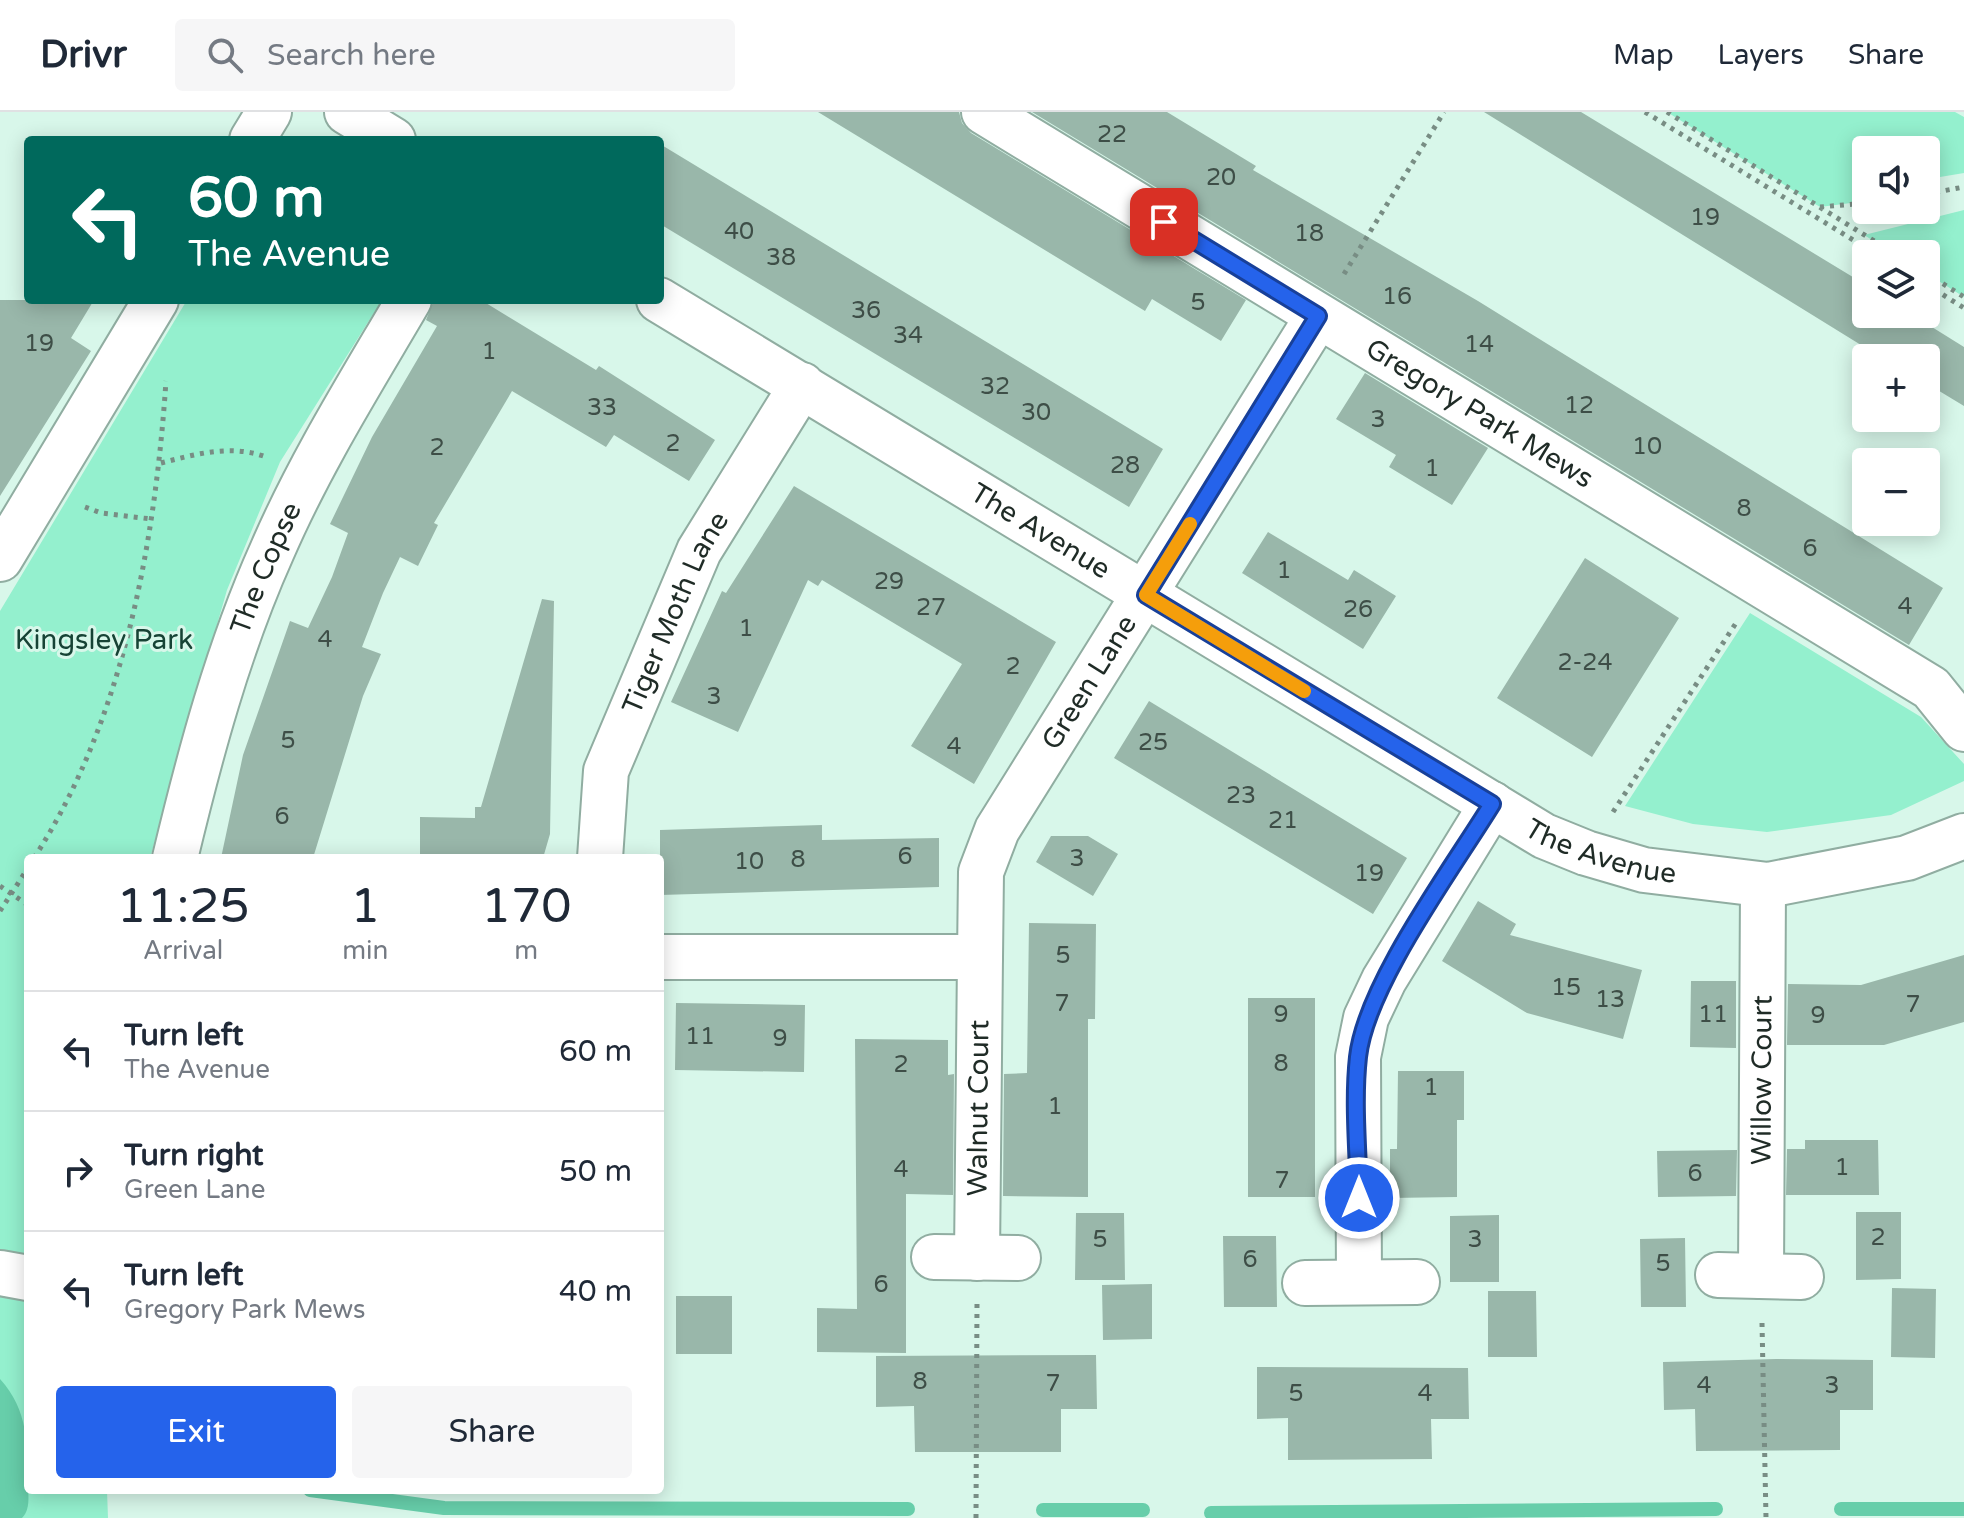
<!DOCTYPE html>
<html lang="en">
<head>
<meta charset="utf-8">
<style>
	:root { --surface:#fff; --page:#f6f6f7; --text:#1f2937; --muted:#747a83; --line:#e0e1e3; --accent:#2563eb }
	body { margin:0; font-family:"Varela Round",sans-serif; background:var(--page); color:var(--text); height:100vh; display:flex; flex-direction:column; font-size:30px; white-space:nowrap }
	* { box-sizing:border-box; margin:0 }
	p { font-size:26px; color:var(--muted) }
	.icon { flex:none; width:44px; height:44px; fill:none; stroke:currentColor; stroke-width:2; stroke-linecap:round; stroke-linejoin:round }
	.map { position:relative; flex:1; overflow:hidden }
	.side { position:absolute; left:24px; top:742px; width:640px; height:640px; display:flex; flex-direction:column; background:var(--surface); border-radius:8px; box-shadow:0 4px 20px #0003 }
	.side>* { flex:none }
	.banner { position:absolute; left:24px; top:24px; width:640px; height:168px; border-radius:8px; box-shadow:0 4px 20px #0003; background:#00695c; color:#fff; overflow:hidden }
	.buttons { position:absolute; left:1852px; top:24px; display:grid; gap:16px }
	.buttons a { display:grid; place-items:center; width:88px; height:88px; border-radius:8px; background:var(--surface); box-shadow:0 4px 20px #0003; font-size:40px }
	.pin { position:absolute; display:grid; place-items:center; width:68px; height:68px; color:#fff; margin:-34px; border-radius:16px; box-shadow:0 4px 12px #0006 }
	.me { position:absolute; width:88px; margin:-44px; rotate:0deg; stroke-linejoin:round; filter:drop-shadow(0 0 6px #0008) }
	.turn { display:flex; align-items:center; gap:28px; height:168px; padding:0 32px; font-size:36px }
	.turn .icon { width:104px; height:104px; stroke-width:2.5 }
	.turn b { display:block; font-size:56px; line-height:68px }
	.eta { display:flex; justify-content:space-evenly; align-items:center; height:136px; text-align:center }
	.eta b { font-size:48px; font-weight:600; line-height:56px }
	.primary-button { display:flex; gap:16px; margin-top:auto; padding:16px 32px }
	.primary-button a { flex:1; height:92px; border-radius:8px; background:var(--accent); color:#fff; font-size:32px; font-weight:600; line-height:92px; text-align:center }
	.primary-button a+a { background:var(--page); color:var(--text) }
	ul { padding:0; list-style:none }
	li { display:flex; align-items:center; gap:24px; height:120px; padding:0 32px; border-top:2px solid var(--line) }
	li div { flex:1 }
	li b { display:block; font-size:30px }
	li em { font-style:normal }
	header { display:flex; align-items:center; gap:48px; box-sizing:border-box; height:112px; padding:0 40px; background:var(--surface); border-bottom:2px solid var(--line) }
	header strong { font-size:38px }
	nav { display:flex; gap:44px; margin-inline-start:auto; font-size:28px }
	.search { width:560px; height:72px; background:var(--page); display:flex; align-items:center; gap:20px; box-sizing:border-box; padding:0 28px; border-radius:8px; color:var(--muted); font-size:30px }
	.map>svg:first-child { display:block }
	.green { fill:#94f0ce }
	.water { fill:#67ceaa }
	.lines { fill:none; stroke-linecap:round; stroke-linejoin:round }
	.stream { stroke:#67ceaa; stroke-width:14 }
	.building { fill:#99b7aa }
	.minor-casing { stroke:#90ada1; stroke-width:48 }
	.path { stroke:#788d84; stroke-width:5; stroke-dasharray:4 6; stroke-linecap:butt }
	.minor { stroke:#fff; stroke-width:44 }
	.route-casing { stroke:#184099; stroke-width:20 }
	.route { stroke:#2563eb; stroke-width:14 }
	.slow { stroke:#f59e0b; stroke-width:14 }
	.labels { text-anchor:middle; dominant-baseline:central; stroke-width:6; stroke-linejoin:round; paint-order:stroke }
	.number-label { font-size:24px; fill:#3e4e47 }
	.street-label { font-size:28px; fill:#1f2b26; stroke:#d8f7ea }
	.park-label { font-size:28px; fill:#164335; stroke:#d8f7ea }
</style>
</head>
<body>
<header>
<strong>Drivr</strong>
<div class="search"><svg class="icon" aria-label="search" viewBox="0 0 24 24"><circle cx="10" cy="10" r="6"/><path d="M15 15l6 6"/></svg>Search here</div>
<nav><a>Map</a><a>Layers</a><a>Share</a></nav>
</header>
<div class="map">
<svg width="1964" height="1406" viewBox="0 0 1964 1406">
	<rect width="100%" height="100%" fill="#d8f7ea"/>
	<path class="green" d="M 1667,0 L 1955,0 L 1964,5 L 1964,61 L 1928,67 L 1939,79 L 1926,81 L 1926,38 L 1866,38 L 1866,89 L 1820,95 Z
		M 1964,98 L 1964,185 L 1926,161 L 1926,142 L 1895,142 L 1864,123 Z
		M 187,188 L 382,188 L 280,350 L 227,478 L 150,746 L 28,746 L 28,1146 L 0,1140 L 0,499 Z
		M 1750,501 L 1921,605 L 1964,652 L 1964,669 L 1891,703 L 1767,720 L 1693,712 L 1625,694 Z
		M 0,1183 L 28,1188 L 28,1378 L 107,1378 L 108,1406 L 0,1406 Z"/>
	<path class="water" d="M 0,1267 C 28,1298 28,1332 28,1372 C 28,1383 31,1397 22,1406 L 0,1406 Z"/>
	<g class="lines">
		<path class="stream" d="M 310,1378 L 444,1396 L 908,1397
			M 1841,1397 L 1964,1397
			M 1043,1398 L 1143,1398
			M 1211,1401 L 1716,1397"/>
	</g>
	<path class="building" d="M 818,0 L 959,0 L 962,11 L 971,21 L 1246,188 L 1221,229 L 1152,187 L 1145,199 Z
		M 1032,0 L 1167,0 L 1256,54 L 1253,58 L 1478,189 L 1943,476 L 1909,533 Z
		M 1484,0 L 1581,0 L 1838,156 L 1866,173 L 1866,202 L 1911,202 L 1964,235 L 1964,294 L 1926,271 L 1926,246 L 1882,246 Z
		M 660,32 L 1163,337 L 1129,395 L 660,112 Z
		M 0,188 L 94,188 L 71,226 L 91,239 L 0,384 Z
		M 434,188 L 481,188 L 596,258 L 599,254 L 715,328 L 689,369 L 614,323 L 606,335 L 512,279 L 434,411 L 438,413 L 418,454 L 400,445 L 383,481 L 362,535 L 381,542 L 363,584 L 313,746 L 221,746 L 243,643 L 290,509 L 308,516 L 332,465 L 348,421 L 330,412 L 372,325 L 437,214 L 426,208 Z
		M 1365,261 L 1488,336 L 1452,393 L 1389,355 L 1396,343 L 1336,307 Z
		M 794,374 L 1056,530 L 974,672 L 911,634 L 962,552 L 822,468 L 818,474 L 808,468 L 738,620 L 671,590 L 722,479 L 726,481 Z
		M 1268,420 L 1348,468 L 1354,458 L 1396,484 L 1363,537 L 1242,461 Z
		M 1585,446 L 1679,506 L 1592,645 L 1497,586 Z
		M 542,487 L 554,489 L 550,722 L 543,746 L 420,746 L 420,705 L 475,706 L 475,695 L 481,695 Z
		M 1149,589 L 1407,746 L 1373,802 L 1114,646 Z
		M 822,713 L 822,728 L 939,726 L 939,775 L 660,783 L 660,718 Z
		M 1051,724 L 1088,724 L 1118,742 L 1093,784 L 1036,750 Z
		M 1478,789 L 1516,812 L 1510,823 L 1642,858 L 1623,927 L 1527,901 L 1442,849 Z
		M 1029,811 L 1096,812 L 1095,907 L 1088,907 L 1088,1085 L 1003,1084 L 1004,962 L 1027,961 Z
		M 1964,843 L 1964,910 L 1884,933 L 1787,933 L 1788,872 L 1861,873 Z
		M 1691,869 L 1736,869 L 1736,936 L 1690,935 Z
		M 1248,886 L 1315,886 L 1315,1085 L 1248,1085 Z
		M 676,891 L 805,893 L 804,960 L 675,958 Z
		M 855,927 L 948,928 L 948,963 L 954,962 L 953,1083 L 906,1082 L 906,1241 L 817,1240 L 817,1196 L 857,1197 Z
		M 1398,959 L 1464,959 L 1464,1008 L 1457,1008 L 1457,1085 L 1390,1086 L 1390,1037 L 1397,1037 Z
		M 1805,1028 L 1878,1028 L 1879,1083 L 1786,1083 L 1787,1037 L 1805,1037 Z
		M 1737,1038 L 1736,1084 L 1658,1085 L 1657,1039 Z
		M 1856,1100 L 1901,1100 L 1901,1167 L 1856,1168 Z
		M 1076,1101 L 1124,1101 L 1125,1168 L 1075,1168 Z
		M 1499,1103 L 1499,1170 L 1450,1170 L 1450,1104 Z
		M 1223,1124 L 1276,1124 L 1277,1195 L 1224,1195 Z
		M 1685,1126 L 1686,1195 L 1641,1195 L 1640,1127 Z
		M 1152,1172 L 1152,1227 L 1103,1228 L 1102,1173 Z
		M 1892,1176 L 1936,1177 L 1935,1246 L 1891,1245 Z
		M 1488,1179 L 1536,1179 L 1537,1245 L 1488,1245 Z
		M 676,1184 L 732,1184 L 732,1242 L 676,1242 Z
		M 1096,1243 L 1097,1297 L 1061,1297 L 1061,1340 L 915,1340 L 914,1294 L 876,1295 L 876,1244 Z
		M 1776,1247 L 1873,1248 L 1873,1298 L 1840,1298 L 1840,1338 L 1696,1339 L 1695,1297 L 1664,1298 L 1663,1250 Z
		M 1257,1255 L 1468,1256 L 1469,1307 L 1431,1307 L 1432,1347 L 1288,1348 L 1288,1306 L 1257,1307 Z"/>
	<g class="lines">
		<defs>
			<g id="minor">
				<path d="M 347,0 L 393,28"/>
				<path id="s1" d="M 984,0 L 1931,576 L 1964,617"/>
				<path d="M 252,28 L 269,0"/>
				<path id="s2" d="M 659,188 L 1544,724 L 1586,741 L 1644,758 L 1768,773 L 1907,746 L 1964,724"/>
				<path d="M 0,447 L 156,188"/>
				<path id="s3" d="M 175,746 C 200,642 228,537 272,439 C 310,351 361,270 409,188"/>
				<path id="s4" d="M 600,746 L 606,659 L 699,439 L 802,273"/>
				<path id="s5" d="M 660,845 L 980,845 L 981,760 L 997,718 L 1318,204"/>
				<path d="M 934,1145 L 1018,1146"/>
				<path id="s6" d="M 977,1146 L 980,845"/>
				<path d="M 0,1161 L 28,1166"/>
				<path d="M 1718,1163 L 1801,1165"/>
				<path id="s7" d="M 1761,1164 L 1763,773"/>
				<path d="M 1359,1170 L 1358,945 L 1366,906 L 1384,868 L 1492,692"/>
				<path d="M 1305,1171 L 1417,1170"/>
			</g>
		</defs>
		<use href="#minor" class="minor-casing"/>
		<path class="path" d="M 1645,0 L 1876,142
			M 1667,0 L 1895,142
			M 1926,82 L 1964,75
			M 1820,95 L 1866,91
			M 1926,161 L 1964,185
			M 1344,162 L 1444,0
			M 1926,172 L 1964,196
			M 161,351 C 196,342 231,332 266,345
			M 85,395 L 101,401 L 151,407
			M 1613,700 L 1736,511
			M 34,746 C 124,607 155,431 166,269
			M 0,774 L 28,793
			M 0,799 L 28,756
			M 1762,1211 L 1766,1406
			M 976,1406 L 977,1191"/>
		<use href="#minor" class="minor"/>
	</g>
	<g class="lines">
		<defs>
			<path id="route" d="M 1164,110 L 1318,204 L 1146,483 L 1492,692 C 1452,757 1366,873 1358,945 C 1353,990 1358,1040 1359,1086"/>
		</defs>
		<use href="#route" class="route-casing"/>
		<use href="#route" class="route"/>
		<path class="slow" d="M 1190,412 L 1146,483 L 1304,579"/>
	</g>
	<g class="labels">
		<g class="number-label">
			<text x="1112" y="22">22</text>
			<text x="1221" y="65">20</text>
			<text x="1705" y="105">19</text>
			<text x="739" y="119">40</text>
			<text x="1309" y="121">18</text>
			<text x="781" y="145">38</text>
			<text x="1397" y="184">16</text>
			<text x="1198" y="190">5</text>
			<text x="866" y="198">36</text>
			<text x="908" y="223">34</text>
			<text x="39" y="231">19</text>
			<text x="1479" y="232">14</text>
			<text x="489" y="239">1</text>
			<text x="995" y="274">32</text>
			<text x="1579" y="293">12</text>
			<text x="602" y="295">33</text>
			<text x="1036" y="300">30</text>
			<text x="1378" y="307">3</text>
			<text x="673" y="331">2</text>
			<text x="1647" y="334">10</text>
			<text x="437" y="335">2</text>
			<text x="1125" y="353">28</text>
			<text x="1432" y="356">1</text>
			<text x="1744" y="396">8</text>
			<text x="1810" y="436">6</text>
			<text x="1284" y="458">1</text>
			<text x="889" y="469">29</text>
			<text x="1905" y="494">4</text>
			<text x="931" y="495">27</text>
			<text x="1358" y="497">26</text>
			<text x="746" y="516">1</text>
			<text x="325" y="527">4</text>
			<text x="1585" y="550">2-24</text>
			<text x="1013" y="554">2</text>
			<text x="714" y="584">3</text>
			<text x="288" y="628">5</text>
			<text x="1153" y="630">25</text>
			<text x="954" y="634">4</text>
			<text x="1241" y="683">23</text>
			<text x="282" y="704">6</text>
			<text x="1283" y="708">21</text>
			<text x="905" y="744">6</text>
			<text x="1077" y="746">3</text>
			<text x="798" y="747">8</text>
			<text x="749" y="749">10</text>
			<text x="1369" y="761">19</text>
			<text x="1063" y="843">5</text>
			<text x="1566" y="875">15</text>
			<text x="1610" y="887">13</text>
			<text x="1062" y="891">7</text>
			<text x="1913" y="892">7</text>
			<text x="1281" y="902">9</text>
			<text x="1713" y="902">11</text>
			<text x="1818" y="903">9</text>
			<text x="700" y="924">11</text>
			<text x="780" y="926">9</text>
			<text x="1281" y="951">8</text>
			<text x="901" y="952">2</text>
			<text x="1431" y="975">1</text>
			<text x="1055" y="994">1</text>
			<text x="1842" y="1055">1</text>
			<text x="901" y="1057">4</text>
			<text x="1695" y="1061">6</text>
			<text x="1282" y="1068">7</text>
			<text x="1878" y="1125">2</text>
			<text x="1100" y="1127">5</text>
			<text x="1475" y="1127">3</text>
			<text x="1250" y="1147">6</text>
			<text x="1663" y="1151">5</text>
			<text x="881" y="1172">6</text>
			<text x="920" y="1269">8</text>
			<text x="1053" y="1271">7</text>
			<text x="1704" y="1273">4</text>
			<text x="1832" y="1273">3</text>
			<text x="1296" y="1281">5</text>
			<text x="1425" y="1281">4</text>
		</g>
		<g class="street-label">
			<text stroke="none"><textPath href="#s1" startOffset="580">Gregory Park Mews</textPath></text>
			<text stroke="none"><textPath href="#s2" startOffset="446">The Avenue</textPath></text>
			<text stroke="none"><textPath href="#s3" startOffset="304">The Copse</textPath></text>
			<text stroke="none"><textPath href="#s4" startOffset="260">Tiger Moth Lane</textPath></text>
			<text stroke="none"><textPath href="#s5" startOffset="624">Green Lane</textPath></text>
			<text stroke="none"><textPath href="#s2" startOffset="1094">The Avenue</textPath></text>
			<text stroke="none"><textPath href="#s7" startOffset="196">Willow Court</textPath></text>
			<text stroke="none"><textPath href="#s6" startOffset="150">Walnut Court</textPath></text>
		</g>
		<g class="park-label">
			<text x="104" y="528">Kingsley Park</text>
		</g>
	</g>
</svg>
<div class="buttons">
<a><svg class="icon" aria-label="sound" viewBox="0 0 24 24"><path d="M4 9h4l5-4v14l-5-4H4zM17 9q2 3 0 6"/></svg></a>
<a><svg class="icon" aria-label="layers" viewBox="0 0 24 24"><path d="M12 4l9 5-9 5-9-5zM3 14l9 5 9-5"/></svg></a>
<a>+</a>
<a>−</a>
</div>
<div class="pin" style="left:1164px;top:110px;background:#d93025"><svg class="icon" aria-label="arrive" viewBox="0 0 24 24"><path d="M6 21V4h12l-3 4 3 4H6"/></svg></div>
<svg class="me" style="left:1359px;top:1086px" viewBox="-20 -20 40 40"><circle r="17" fill="#2563eb" stroke="#fff" stroke-width="3"/><path d="M0-11L8 9 0 5-8 9z" fill="#fff"/></svg>
<div class="banner">
<div class="turn"><svg class="icon" aria-label="left" viewBox="0 0 24 24"><path d="M17 20v-9H6M10 6l-5 5 5 5"/></svg><div><b>60 m</b>The Avenue</div></div>
</div>
<section class="side">
<div class="eta">
<div><b>11:25</b><p>Arrival</p></div>
<div><b>1</b><p>min</p></div>
<div><b>170</b><p>m</p></div>
</div>
<ul>
<li><svg class="icon" aria-label="left" viewBox="0 0 24 24"><path d="M17 20v-9H6M10 6l-5 5 5 5"/></svg><div><b>Turn left</b><p>The Avenue</p></div><em>60 m</em></li>
<li><svg class="icon" aria-label="right" viewBox="0 0 24 24"><path d="M7 20v-9h11M14 6l5 5-5 5"/></svg><div><b>Turn right</b><p>Green Lane</p></div><em>50 m</em></li>
<li><svg class="icon" aria-label="left" viewBox="0 0 24 24"><path d="M17 20v-9H6M10 6l-5 5 5 5"/></svg><div><b>Turn left</b><p>Gregory Park Mews</p></div><em>40 m</em></li>
</ul>
<div class="primary-button"><a>Exit</a><a>Share</a></div>
</section>
</div>
</body>
</html>
